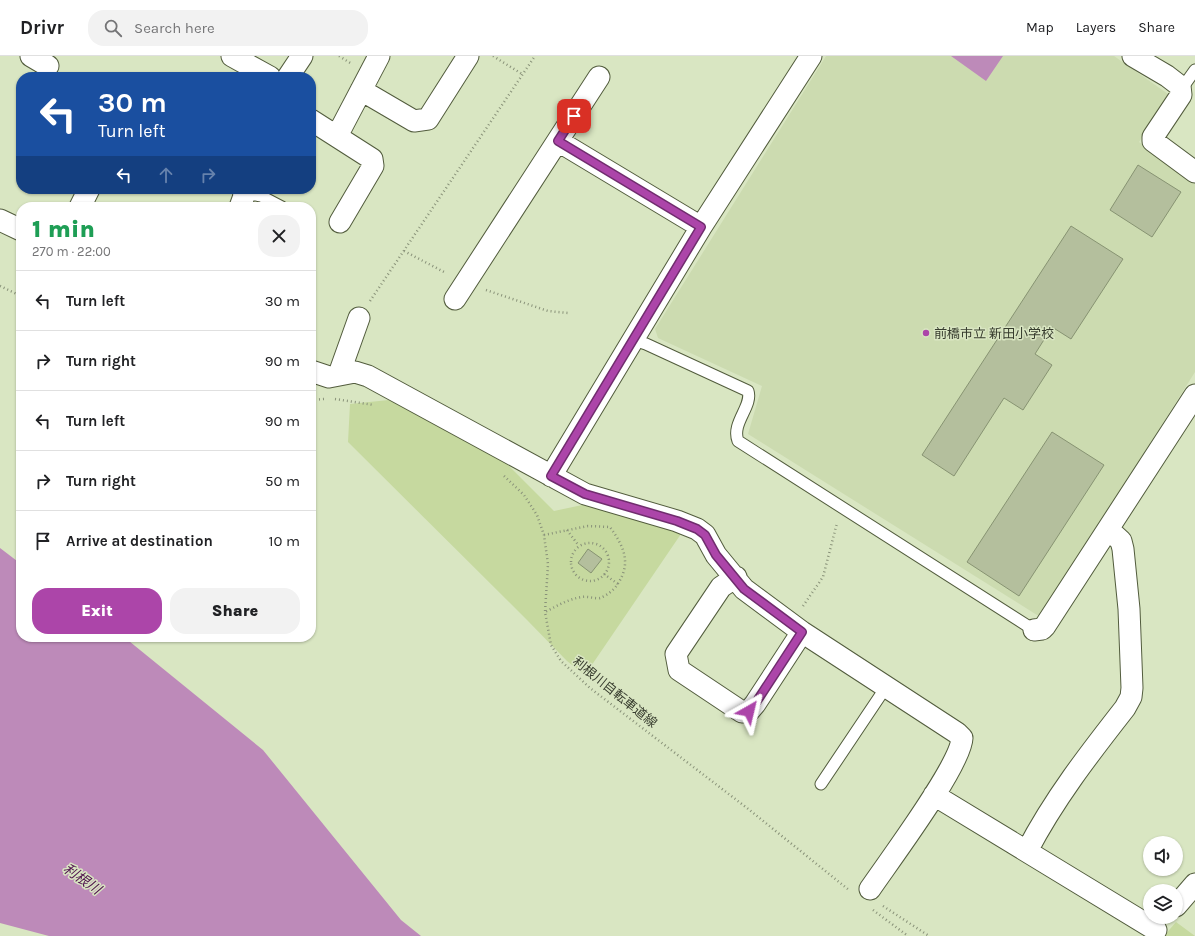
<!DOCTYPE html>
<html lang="en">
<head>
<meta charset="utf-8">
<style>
	:root { --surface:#fff; --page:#f2f2f2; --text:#202124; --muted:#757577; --line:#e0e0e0; --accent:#ac45a9 }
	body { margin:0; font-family:Karla,"Noto Sans JP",sans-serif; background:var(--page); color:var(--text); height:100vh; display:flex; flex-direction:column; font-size:15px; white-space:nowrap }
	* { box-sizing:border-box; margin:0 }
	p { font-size:13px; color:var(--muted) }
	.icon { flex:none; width:22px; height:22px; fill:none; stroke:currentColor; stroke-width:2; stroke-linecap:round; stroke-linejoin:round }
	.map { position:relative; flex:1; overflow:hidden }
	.panel { position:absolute; left:16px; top:146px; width:300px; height:440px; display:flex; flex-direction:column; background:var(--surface); border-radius:16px; box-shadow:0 1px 3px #0004 }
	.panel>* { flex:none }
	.top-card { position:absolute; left:16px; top:16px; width:300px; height:122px; border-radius:16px; box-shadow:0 1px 3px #0004; background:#1a4fa0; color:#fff; overflow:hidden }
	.tools { position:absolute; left:1143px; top:780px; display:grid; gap:8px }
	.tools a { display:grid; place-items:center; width:40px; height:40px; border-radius:50%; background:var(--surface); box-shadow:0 1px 3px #0004; font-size:20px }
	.pin { position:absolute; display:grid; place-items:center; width:34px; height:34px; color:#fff; margin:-17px; border-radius:8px; box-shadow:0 2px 6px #0006 }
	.me { position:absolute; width:44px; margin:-22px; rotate:37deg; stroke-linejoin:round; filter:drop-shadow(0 0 3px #0008) }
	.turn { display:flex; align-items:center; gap:14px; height:84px; padding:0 16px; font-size:18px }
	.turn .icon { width:52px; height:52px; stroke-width:2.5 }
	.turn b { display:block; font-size:28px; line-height:34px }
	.lanes { display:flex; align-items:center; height:38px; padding:0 16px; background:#0003; justify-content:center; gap:20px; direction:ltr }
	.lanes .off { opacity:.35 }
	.round { display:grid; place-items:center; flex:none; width:42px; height:42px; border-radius:16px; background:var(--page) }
	.overview { display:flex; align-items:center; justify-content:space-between; height:68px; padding:0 16px }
	h1 { font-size:24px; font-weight:800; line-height:30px; color:#1e9e55 }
	.primary-button { display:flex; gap:8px; margin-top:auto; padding:8px 16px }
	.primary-button a { flex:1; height:46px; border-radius:16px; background:var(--accent); color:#fff; font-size:16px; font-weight:800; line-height:46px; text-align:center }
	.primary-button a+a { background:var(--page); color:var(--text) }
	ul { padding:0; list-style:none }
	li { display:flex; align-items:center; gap:12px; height:60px; padding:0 16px; border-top:1px solid var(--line) }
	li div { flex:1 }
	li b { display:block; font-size:15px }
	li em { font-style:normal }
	header { display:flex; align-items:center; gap:24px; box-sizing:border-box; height:56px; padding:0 20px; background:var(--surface); border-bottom:1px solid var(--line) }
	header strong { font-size:19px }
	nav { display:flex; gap:22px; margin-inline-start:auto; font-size:14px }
	.search { width:280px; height:36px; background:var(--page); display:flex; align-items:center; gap:10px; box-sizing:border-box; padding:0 14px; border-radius:16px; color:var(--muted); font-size:15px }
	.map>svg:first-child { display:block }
	.built { fill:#ccdbb0 }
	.green { fill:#c6d99f }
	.water { fill:#bd8ab9 }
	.building { fill:#b4bf9d; stroke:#879372 }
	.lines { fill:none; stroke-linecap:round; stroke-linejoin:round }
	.service-casing { stroke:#525c3d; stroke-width:13 }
	.minor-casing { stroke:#525c3d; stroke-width:23 }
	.path { stroke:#899279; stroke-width:2.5; stroke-dasharray:1 3; stroke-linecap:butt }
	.service { stroke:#fff; stroke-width:11 }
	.minor { stroke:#fff; stroke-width:21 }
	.route-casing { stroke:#702d6e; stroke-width:10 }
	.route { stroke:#ac45a9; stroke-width:7 }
	.poi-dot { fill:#ac45a9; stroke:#d9e6c2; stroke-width:1.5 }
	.labels { text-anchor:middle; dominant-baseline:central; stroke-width:3; stroke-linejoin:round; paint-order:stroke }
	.poi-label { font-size:13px; fill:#373c2e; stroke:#d9e6c2; text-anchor:start }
	.street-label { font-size:13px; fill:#373c2e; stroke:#d9e6c2 }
	.water-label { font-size:14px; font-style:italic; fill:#51144f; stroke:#d9e6c2 }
</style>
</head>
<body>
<header>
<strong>Drivr</strong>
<div class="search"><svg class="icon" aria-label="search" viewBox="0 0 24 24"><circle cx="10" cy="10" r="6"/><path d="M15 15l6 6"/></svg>Search here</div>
<nav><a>Map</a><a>Layers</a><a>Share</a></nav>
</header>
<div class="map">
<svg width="1195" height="880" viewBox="0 0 1195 880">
	<rect width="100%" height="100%" fill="#d9e6c2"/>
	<path class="built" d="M 826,0 L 1114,0 L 1168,38 L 1168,45 L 1139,86 L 1195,124 L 1195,316 L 1042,559 L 1037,559 L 748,378 L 762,330 L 658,282 L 655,273 Z"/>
	<path class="green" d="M 389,344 L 506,407 L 554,455 L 587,448 L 683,475 L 585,619 L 567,605 L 528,565 L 348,386 L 350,348 Z
		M 1176,866 L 1195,880 L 1164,880 Z"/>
	<path class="water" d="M 951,0 L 1003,0 L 986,25 Z
		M 0,492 L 21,508 L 21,581 L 124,581 L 263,694 L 401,864 L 421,880 L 49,880 L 0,867 Z"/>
	<path class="building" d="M 1138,109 L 1181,136 L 1152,181 L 1110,154 Z
		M 1071,170 L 1123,203 L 1071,283 L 1052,271 L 1035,298 L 1052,309 L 1023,354 L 1004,342 L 954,420 L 922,399 Z
		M 1052,376 L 1104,409 L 1019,540 L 967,506 Z
		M 588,493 L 602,503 L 591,517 L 578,507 Z"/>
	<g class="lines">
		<defs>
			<path id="service" d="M 1180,30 L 1185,28 L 1195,14
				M 244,137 L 261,140 L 282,151
				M 634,284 L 646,288 L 748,335 C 753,350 731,367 738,385 L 1034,574
				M 821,728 L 886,631"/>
			<path id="minor" d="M 31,0 L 48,10
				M 232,0 L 270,21
				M 1133,0 L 1167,20 L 1180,30 L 1181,39 L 1153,81 L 1153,85 L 1195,116
				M 288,21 L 302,0
				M 361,34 L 414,65 L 428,63 L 468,0
				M 311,64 L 372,103 L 373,110 L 340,166
				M 337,80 L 379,0
				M 558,85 L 701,171
				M 80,151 L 89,133
				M 240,151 L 244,140 L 243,133
				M 0,164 L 21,174
				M 455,243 L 599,21
				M 311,315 L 329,321 L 355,316 L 368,320 L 585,438 L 677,465 L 697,473 L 705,479 L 716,499 L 744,533 L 802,576 L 957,677 L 962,682 C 961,709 889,805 870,833
				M 339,318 L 359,262
				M 551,420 L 701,171 L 811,0
				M 736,521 L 721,531 L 676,598 L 679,614 L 742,656 L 749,655 L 755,648 L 802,576
				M 1034,574 L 1042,573 L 1045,570 L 1195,339
				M 934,739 L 1156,874
				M 1027,795 C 1054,743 1089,698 1125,652 L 1131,641 L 1132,632 L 1129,553 L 1123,493 L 1121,485 L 1109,474
				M 1176,850 L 1195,828"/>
		</defs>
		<use href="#service" class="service-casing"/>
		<use href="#minor" class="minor-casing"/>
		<path class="path" d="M 339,0 L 352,8
			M 493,0 L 522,18
			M 404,195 L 446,217
			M 0,230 L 21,240
			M 486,234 L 548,255 L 568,257
			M 370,245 L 535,0
			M 335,343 L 374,349
			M 311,344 L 324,343
			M 504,420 L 524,439 L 537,459 L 544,479 L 548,508 L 545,556 L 551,589 L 561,605 L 590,632 L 747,752 L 849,834
			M 567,474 L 579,490
			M 544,479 L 588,470 L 610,471 C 624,491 632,507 617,529 C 614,534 606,540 600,542 C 595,543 588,540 582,541 C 568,543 557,550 545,556
			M571 506a19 19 0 1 1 38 0a19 19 0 1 1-38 0Z
			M 604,518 L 618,528
			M 803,550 L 823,521 L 837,467
			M 883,850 L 929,880
			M 873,854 L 908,880"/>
		<use href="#service" class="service"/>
		<use href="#minor" class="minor"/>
	</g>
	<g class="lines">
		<defs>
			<path id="route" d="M 574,60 L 558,85 L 701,171 L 551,420 L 585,438 L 677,465 L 697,473 L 705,479 L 716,499 L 744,533 L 802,576 L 755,648 L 749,655"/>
		</defs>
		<use href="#route" class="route-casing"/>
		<use href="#route" class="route"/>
	</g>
	<circle class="poi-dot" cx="926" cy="277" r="4"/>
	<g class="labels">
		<g class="poi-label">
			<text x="934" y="277">前橋市立 新田小学校</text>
		</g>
		<g class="street-label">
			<text transform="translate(615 636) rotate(39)">利根川自転車道線</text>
		</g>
		<g class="water-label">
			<text transform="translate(82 823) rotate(35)">利根川</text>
		</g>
	</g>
</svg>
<div class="tools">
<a><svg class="icon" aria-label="sound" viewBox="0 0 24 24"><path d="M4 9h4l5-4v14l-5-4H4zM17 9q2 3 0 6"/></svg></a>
<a><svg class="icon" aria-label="layers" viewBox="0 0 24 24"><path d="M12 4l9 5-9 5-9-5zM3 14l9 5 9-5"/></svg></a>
</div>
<div class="pin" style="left:574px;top:60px;background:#d93025"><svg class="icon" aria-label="arrive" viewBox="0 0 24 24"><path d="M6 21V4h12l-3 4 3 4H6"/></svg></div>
<svg class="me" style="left:749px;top:655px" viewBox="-20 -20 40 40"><path d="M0-17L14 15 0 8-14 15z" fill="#ac45a9" stroke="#fff" stroke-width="4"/></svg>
<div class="top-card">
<div class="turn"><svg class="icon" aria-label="left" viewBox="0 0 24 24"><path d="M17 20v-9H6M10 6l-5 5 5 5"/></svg><div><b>30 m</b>Turn left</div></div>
<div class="lanes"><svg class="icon" aria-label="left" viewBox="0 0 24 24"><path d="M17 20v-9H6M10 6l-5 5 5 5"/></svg><svg class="icon off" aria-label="ahead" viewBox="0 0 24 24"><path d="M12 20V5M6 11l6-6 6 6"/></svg><svg class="icon off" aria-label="right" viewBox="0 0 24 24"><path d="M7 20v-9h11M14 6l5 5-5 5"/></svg></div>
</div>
<section class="panel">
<div class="overview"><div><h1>1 min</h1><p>270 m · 22:00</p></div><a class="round"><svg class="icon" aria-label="close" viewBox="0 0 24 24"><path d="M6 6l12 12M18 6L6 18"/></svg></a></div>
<ul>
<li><svg class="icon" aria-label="left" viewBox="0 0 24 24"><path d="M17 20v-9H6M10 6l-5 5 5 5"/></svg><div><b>Turn left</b></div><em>30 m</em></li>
<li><svg class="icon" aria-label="right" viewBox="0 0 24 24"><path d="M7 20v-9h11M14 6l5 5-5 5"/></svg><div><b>Turn right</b></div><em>90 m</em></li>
<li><svg class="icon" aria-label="left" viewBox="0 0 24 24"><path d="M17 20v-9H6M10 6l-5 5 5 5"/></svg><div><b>Turn left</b></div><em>90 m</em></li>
<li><svg class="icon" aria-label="right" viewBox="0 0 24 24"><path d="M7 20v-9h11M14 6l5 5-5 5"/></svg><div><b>Turn right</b></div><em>50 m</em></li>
<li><svg class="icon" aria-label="arrive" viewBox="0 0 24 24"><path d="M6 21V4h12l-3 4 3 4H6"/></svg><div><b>Arrive at destination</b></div><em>10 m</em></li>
</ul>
<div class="primary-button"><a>Exit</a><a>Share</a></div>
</section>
</div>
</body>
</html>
